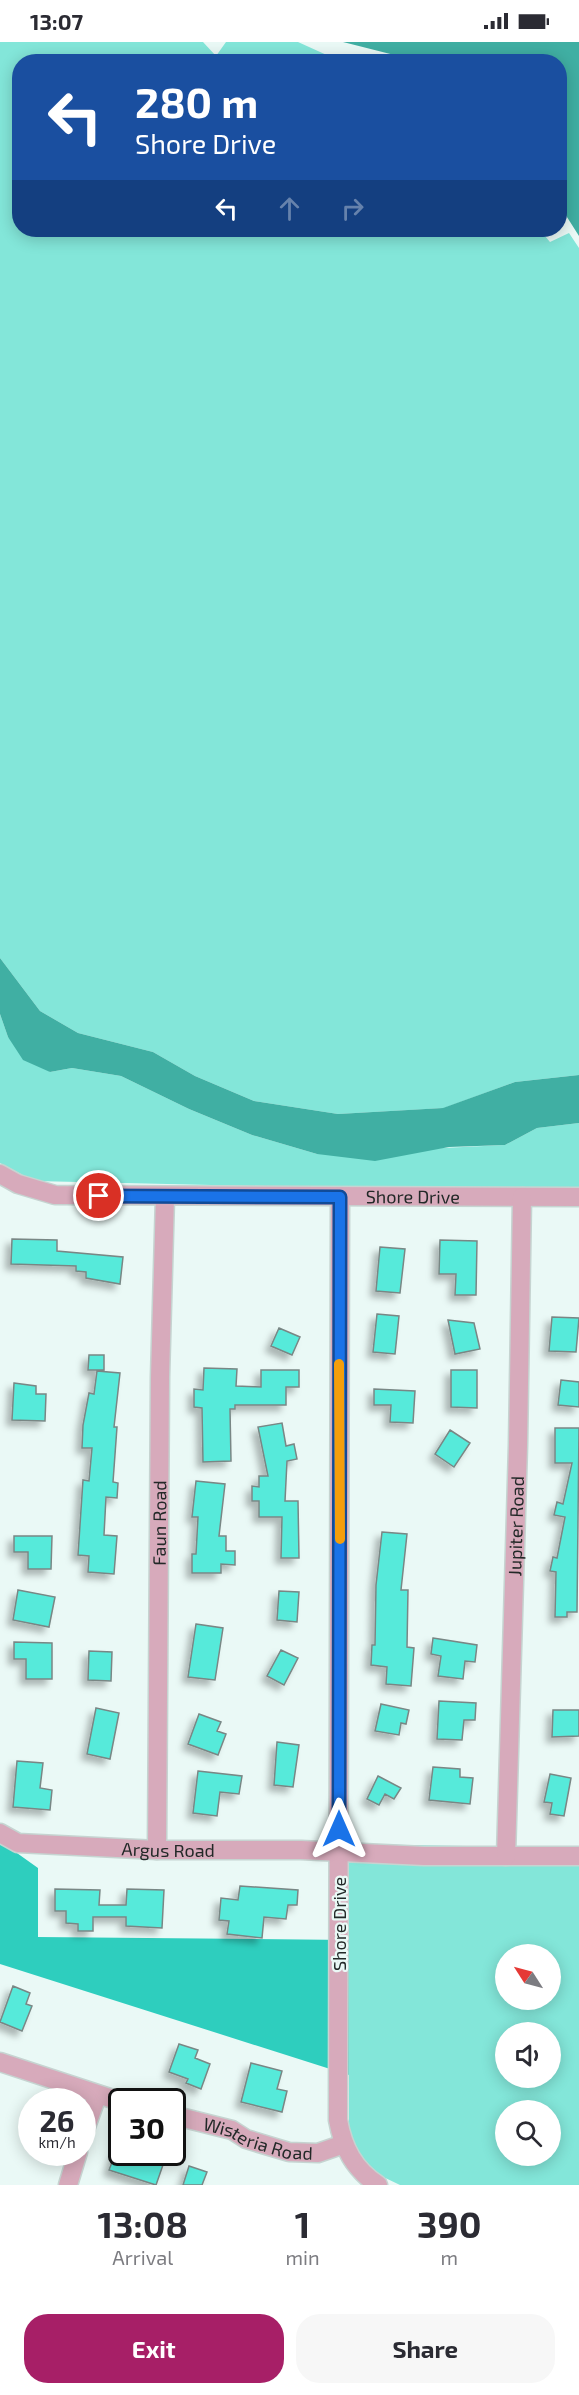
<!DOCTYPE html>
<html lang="en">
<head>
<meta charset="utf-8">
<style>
	:root { --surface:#fff; --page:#f7f7f7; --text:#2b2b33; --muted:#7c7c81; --accent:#a71f67 }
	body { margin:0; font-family:"Exo 2",sans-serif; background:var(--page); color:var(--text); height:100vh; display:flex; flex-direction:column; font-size:22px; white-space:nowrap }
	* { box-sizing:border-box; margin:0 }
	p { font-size:20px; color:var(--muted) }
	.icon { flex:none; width:33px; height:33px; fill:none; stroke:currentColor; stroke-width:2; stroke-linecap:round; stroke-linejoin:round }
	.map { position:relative; height:2143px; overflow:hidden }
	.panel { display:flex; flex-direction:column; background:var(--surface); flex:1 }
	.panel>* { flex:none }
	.guide { position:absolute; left:12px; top:12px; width:555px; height:183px; border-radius:24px; box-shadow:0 3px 15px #0003; background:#1a4fa0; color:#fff; overflow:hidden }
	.needle { width:39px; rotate:306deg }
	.buttons { position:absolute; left:495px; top:1902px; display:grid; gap:12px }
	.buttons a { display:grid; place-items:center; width:66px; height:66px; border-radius:50%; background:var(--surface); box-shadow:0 3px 15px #0003; font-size:30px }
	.speed { position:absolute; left:18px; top:2046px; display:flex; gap:12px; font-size:30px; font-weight:700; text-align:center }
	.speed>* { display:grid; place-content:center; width:78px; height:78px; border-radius:50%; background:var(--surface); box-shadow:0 3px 15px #0003; line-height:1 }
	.speed small { font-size:15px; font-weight:400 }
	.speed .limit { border:3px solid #111; border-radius:9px; background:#fff; color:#111 }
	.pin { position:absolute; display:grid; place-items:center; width:51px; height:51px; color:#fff; margin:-26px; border:3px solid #fff; border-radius:50%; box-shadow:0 2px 6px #0007 }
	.me { position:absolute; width:66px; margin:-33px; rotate:0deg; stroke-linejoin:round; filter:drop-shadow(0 0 4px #0008) }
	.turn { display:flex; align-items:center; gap:21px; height:126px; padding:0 24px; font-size:27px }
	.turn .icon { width:78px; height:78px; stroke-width:2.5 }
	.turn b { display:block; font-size:42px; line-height:51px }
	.lanes { display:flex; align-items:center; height:57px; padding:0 24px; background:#0003; justify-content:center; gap:30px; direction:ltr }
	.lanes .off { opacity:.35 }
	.eta { display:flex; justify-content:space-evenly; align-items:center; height:102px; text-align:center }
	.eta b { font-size:36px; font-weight:700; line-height:42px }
	.action { display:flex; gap:12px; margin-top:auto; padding:12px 24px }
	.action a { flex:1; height:69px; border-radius:24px; background:var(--accent); color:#fff; font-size:24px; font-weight:700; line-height:69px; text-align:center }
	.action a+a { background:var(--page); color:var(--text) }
	.status { display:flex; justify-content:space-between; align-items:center; height:42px; padding:0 30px; background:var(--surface); direction:ltr }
	.status svg { height:16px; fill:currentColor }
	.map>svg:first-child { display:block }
	.green { fill:#83e6d9; fill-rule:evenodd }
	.forest { fill:#2ecebe }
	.water { fill:#40afa3 }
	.building { fill:#56eada; stroke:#798785; stroke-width:1.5; filter:url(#shadow) }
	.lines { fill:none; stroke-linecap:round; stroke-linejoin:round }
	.street-casing { stroke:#c6d4d1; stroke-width:21 }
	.street { stroke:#d7aabb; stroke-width:18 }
	.route-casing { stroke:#114b97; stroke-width:15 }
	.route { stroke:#1a73e8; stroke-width:10 }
	.slow { stroke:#f59e0b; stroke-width:10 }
	.labels { text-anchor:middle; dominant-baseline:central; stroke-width:4.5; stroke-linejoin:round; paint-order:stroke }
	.street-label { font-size:18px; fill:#232928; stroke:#eaf9f6 }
</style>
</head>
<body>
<div class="status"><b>13:07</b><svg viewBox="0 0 49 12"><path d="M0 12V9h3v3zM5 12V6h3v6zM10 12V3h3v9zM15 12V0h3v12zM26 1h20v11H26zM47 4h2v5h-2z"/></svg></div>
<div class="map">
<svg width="579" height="2143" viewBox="0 0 579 2143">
	<defs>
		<filter id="shadow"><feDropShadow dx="-5.5" dy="5.5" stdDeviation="3" flood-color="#0004"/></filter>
	</defs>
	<rect width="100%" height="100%" fill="#eaf9f6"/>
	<path class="green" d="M 0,0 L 203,0 L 216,14 L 226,0 L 298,0 L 340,19 L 20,20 L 20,188 L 540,188 L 550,200 L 569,191 L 579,206 L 579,1033 L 515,1040 L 444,1066 L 338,1072 L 254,1059 L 195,1034 L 153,1010 L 78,991 L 40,969 L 0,916 Z
		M 0,972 L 8,995 L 50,1030 L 72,1026 L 121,1034 L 189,1067 L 252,1093 L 317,1112 L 505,1103 L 537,1086 L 579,1081 L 579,1151 L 34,1139 L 0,1121 Z
		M 349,1802 L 579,1806 L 579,2143 L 400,2143 L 377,2132 L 349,2109 ZM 506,1912 L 550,1912 L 550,1958 L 506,1958 ZM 506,1990 L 550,1990 L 550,2036 L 506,2036 ZM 506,2068 L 550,2068 L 550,2114 L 506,2114 Z"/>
	<path class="forest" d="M 0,1799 L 38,1826 L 38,1895 L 349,1898 L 349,2033 L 0,1922 Z"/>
	<path class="water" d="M 343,0 L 579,0 L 579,194 L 560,164 L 560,20 L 418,19 Z
		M 0,916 L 40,969 L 78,991 L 153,1010 L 195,1034 L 254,1059 L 338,1072 L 443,1066 L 515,1040 L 579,1033 L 579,1081 L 537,1086 L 505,1103 L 449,1105 L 375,1119 L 317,1112 L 252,1093 L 189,1067 L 121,1034 L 72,1026 L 50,1030 L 23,1018 L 8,995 L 0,972 Z"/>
	<path class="building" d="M 12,1197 L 57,1198 L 57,1209 L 123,1215 L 120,1242 L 86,1236 L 86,1230 L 76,1229 L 76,1224 L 11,1222 Z
		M 440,1198 L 477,1199 L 476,1253 L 455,1253 L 456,1232 L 439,1232 Z
		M 380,1205 L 405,1207 L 400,1251 L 376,1249 Z
		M 377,1272 L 399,1274 L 395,1312 L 373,1310 Z
		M 552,1275 L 579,1276 L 576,1310 L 549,1309 Z
		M 448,1278 L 474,1281 L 480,1307 L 455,1312 Z
		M 279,1286 L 300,1295 L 292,1313 L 271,1304 Z
		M 89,1313 L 104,1313 L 104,1328 L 88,1328 Z
		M 204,1326 L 237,1327 L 236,1344 L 261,1345 L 261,1328 L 299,1328 L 299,1345 L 286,1345 L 286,1363 L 235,1363 L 235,1367 L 230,1367 L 231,1419 L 203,1420 L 202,1366 L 194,1365 L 194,1347 L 203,1348 Z
		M 451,1328 L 477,1328 L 477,1366 L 451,1365 Z
		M 97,1329 L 120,1331 L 114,1385 L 117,1385 L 113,1440 L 118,1441 L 117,1456 L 106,1455 L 104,1493 L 117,1494 L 114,1532 L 88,1530 L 89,1514 L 78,1513 L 83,1438 L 89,1439 L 92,1406 L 82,1406 L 83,1383 L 89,1351 L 94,1352 Z
		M 561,1338 L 579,1340 L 579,1365 L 558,1363 Z
		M 14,1341 L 36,1344 L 36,1352 L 46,1352 L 45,1379 L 12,1378 Z
		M 374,1347 L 415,1349 L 413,1381 L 390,1380 L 391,1363 L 374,1363 Z
		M 282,1381 L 286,1404 L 294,1402 L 297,1417 L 287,1419 L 285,1459 L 298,1459 L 299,1516 L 281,1516 L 282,1475 L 259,1475 L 259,1459 L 252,1459 L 252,1444 L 259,1445 L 259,1434 L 268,1434 L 258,1385 Z
		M 555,1386 L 579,1386 L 577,1570 L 567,1570 L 567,1575 L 555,1575 L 556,1530 L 550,1529 L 553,1515 L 557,1516 L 565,1475 L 554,1473 L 557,1460 L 563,1462 L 572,1421 L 555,1421 Z
		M 450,1388 L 470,1401 L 454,1425 L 435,1412 Z
		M 196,1439 L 225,1442 L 219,1494 L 226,1494 L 226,1509 L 235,1509 L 235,1523 L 221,1522 L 221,1531 L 192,1531 L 192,1512 L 196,1512 L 198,1475 L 192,1475 Z
		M 382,1490 L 407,1492 L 401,1548 L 408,1548 L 407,1605 L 414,1606 L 411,1644 L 386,1642 L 387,1625 L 371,1623 L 372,1603 L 375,1603 L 376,1543 Z
		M 14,1494 L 52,1494 L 51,1527 L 28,1527 L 28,1510 L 14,1510 Z
		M 18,1548 L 55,1555 L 49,1585 L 13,1578 Z
		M 279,1549 L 299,1550 L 297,1580 L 277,1578 Z
		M 196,1582 L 223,1586 L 215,1638 L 188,1635 Z
		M 433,1596 L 477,1603 L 475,1620 L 465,1619 L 463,1637 L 438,1634 L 441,1614 L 431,1612 Z
		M 14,1600 L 52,1601 L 52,1637 L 26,1637 L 26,1617 L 14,1617 Z
		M 281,1608 L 298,1616 L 284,1643 L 267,1634 Z
		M 89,1609 L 112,1610 L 111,1639 L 88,1638 Z
		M 439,1659 L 476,1661 L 475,1678 L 464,1678 L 462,1698 L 437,1697 Z
		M 381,1662 L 409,1668 L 406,1682 L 401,1681 L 399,1693 L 375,1689 Z
		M 96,1666 L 119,1671 L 110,1717 L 87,1712 Z
		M 553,1668 L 579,1668 L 579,1694 L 552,1695 Z
		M 199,1672 L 221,1680 L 217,1689 L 226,1692 L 218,1713 L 188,1702 Z
		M 277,1700 L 299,1703 L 293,1745 L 274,1743 Z
		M 17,1719 L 43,1721 L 40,1746 L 52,1748 L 50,1768 L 13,1765 Z
		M 433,1725 L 460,1727 L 460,1735 L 473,1736 L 470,1762 L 429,1758 Z
		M 198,1729 L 242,1734 L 239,1752 L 220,1750 L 217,1774 L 193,1771 Z
		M 550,1732 L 571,1736 L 564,1774 L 550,1772 L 552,1761 L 544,1760 Z
		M 378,1734 L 401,1746 L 394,1757 L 385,1752 L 379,1763 L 367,1757 Z
		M 240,1844 L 298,1848 L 297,1863 L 288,1863 L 286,1877 L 264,1875 L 262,1896 L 227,1892 L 229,1879 L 219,1878 L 221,1856 L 238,1858 Z
		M 55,1847 L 100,1848 L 99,1863 L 126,1863 L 127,1847 L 164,1848 L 162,1886 L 126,1884 L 126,1875 L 93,1875 L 93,1889 L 78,1889 L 78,1882 L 66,1881 L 66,1869 L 55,1869 Z
		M 13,1944 L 30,1951 L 26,1962 L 32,1964 L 22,1989 L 0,1980 Z
		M 179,2002 L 198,2008 L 195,2016 L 210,2022 L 201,2047 L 186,2041 L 188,2037 L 169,2030 Z
		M 251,2021 L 282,2029 L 277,2047 L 287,2049 L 282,2070 L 241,2060 Z
		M 116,2110 L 136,2110 L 164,2120 L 156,2143 L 109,2128 Z
		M 189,2124 L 207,2130 L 202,2143 L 183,2143 Z"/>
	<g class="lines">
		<defs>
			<g id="street">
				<path id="s1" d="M 0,1132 L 18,1142 L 55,1153 L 579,1155"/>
				<path d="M 340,1155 L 338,2078 C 343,2106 354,2127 378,2143"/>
				<path id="s2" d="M 0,1791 L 18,1801 L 157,1808 L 301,1808 L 424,1814 L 579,1814"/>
				<path id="s3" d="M 157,1808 L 160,1335 L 165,1155"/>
				<path id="s4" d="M 506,1814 L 518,1403 L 522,1155"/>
				<path d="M 0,2020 L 122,2060"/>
				<path id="s5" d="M 172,2073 L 232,2088 L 246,2097 L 289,2110 L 318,2111 L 344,2102"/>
				<path d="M 82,2096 L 97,2054"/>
				<path d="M 68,2143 L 78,2110"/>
			</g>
		</defs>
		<use href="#street" class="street-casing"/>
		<use href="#street" class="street"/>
	</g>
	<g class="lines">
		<defs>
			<path id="route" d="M 99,1154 L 340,1155 L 339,1787"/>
		</defs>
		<use href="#route" class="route-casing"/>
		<use href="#route" class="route"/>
		<path class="slow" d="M 339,1322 L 340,1497"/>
	</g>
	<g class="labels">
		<g class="street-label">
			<text stroke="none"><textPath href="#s1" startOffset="417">Shore Drive</textPath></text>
			<text stroke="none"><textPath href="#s3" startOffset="327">Faun Road</textPath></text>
			<text stroke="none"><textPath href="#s4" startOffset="330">Jupiter Road</textPath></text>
			<text stroke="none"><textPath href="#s2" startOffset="171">Argus Road</textPath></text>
			<text transform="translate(339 1882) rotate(-90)">Shore Drive</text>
			<text stroke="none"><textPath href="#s5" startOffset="90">Wisteria Road</textPath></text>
		</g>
	</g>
</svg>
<div class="buttons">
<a><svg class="needle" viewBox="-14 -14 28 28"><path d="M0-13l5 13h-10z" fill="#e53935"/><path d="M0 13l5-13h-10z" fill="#7c7c81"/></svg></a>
<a><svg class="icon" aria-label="sound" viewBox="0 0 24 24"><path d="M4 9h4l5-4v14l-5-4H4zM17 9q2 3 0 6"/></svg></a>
<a><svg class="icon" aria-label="search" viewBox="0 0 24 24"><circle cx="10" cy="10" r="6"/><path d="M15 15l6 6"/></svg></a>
</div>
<div class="speed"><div>26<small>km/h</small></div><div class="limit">30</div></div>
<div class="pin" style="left:99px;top:1154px;background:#d93025"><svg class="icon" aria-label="arrive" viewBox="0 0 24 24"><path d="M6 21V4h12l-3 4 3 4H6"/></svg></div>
<svg class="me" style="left:339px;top:1787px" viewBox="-20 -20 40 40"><path d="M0-17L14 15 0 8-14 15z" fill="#1a73e8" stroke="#fff" stroke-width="4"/></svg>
<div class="guide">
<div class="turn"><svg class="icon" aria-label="left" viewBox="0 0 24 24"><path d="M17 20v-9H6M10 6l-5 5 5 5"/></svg><div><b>280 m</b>Shore Drive</div></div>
<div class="lanes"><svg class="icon" aria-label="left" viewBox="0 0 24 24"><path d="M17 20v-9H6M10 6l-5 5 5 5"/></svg><svg class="icon off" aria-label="ahead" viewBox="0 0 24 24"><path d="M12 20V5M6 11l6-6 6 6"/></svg><svg class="icon off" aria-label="right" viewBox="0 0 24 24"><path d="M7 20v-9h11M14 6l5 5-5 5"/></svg></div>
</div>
</div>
<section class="panel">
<div class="eta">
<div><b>13:08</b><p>Arrival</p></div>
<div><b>1</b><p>min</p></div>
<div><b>390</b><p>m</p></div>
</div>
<div class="action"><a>Exit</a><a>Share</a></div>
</section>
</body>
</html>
